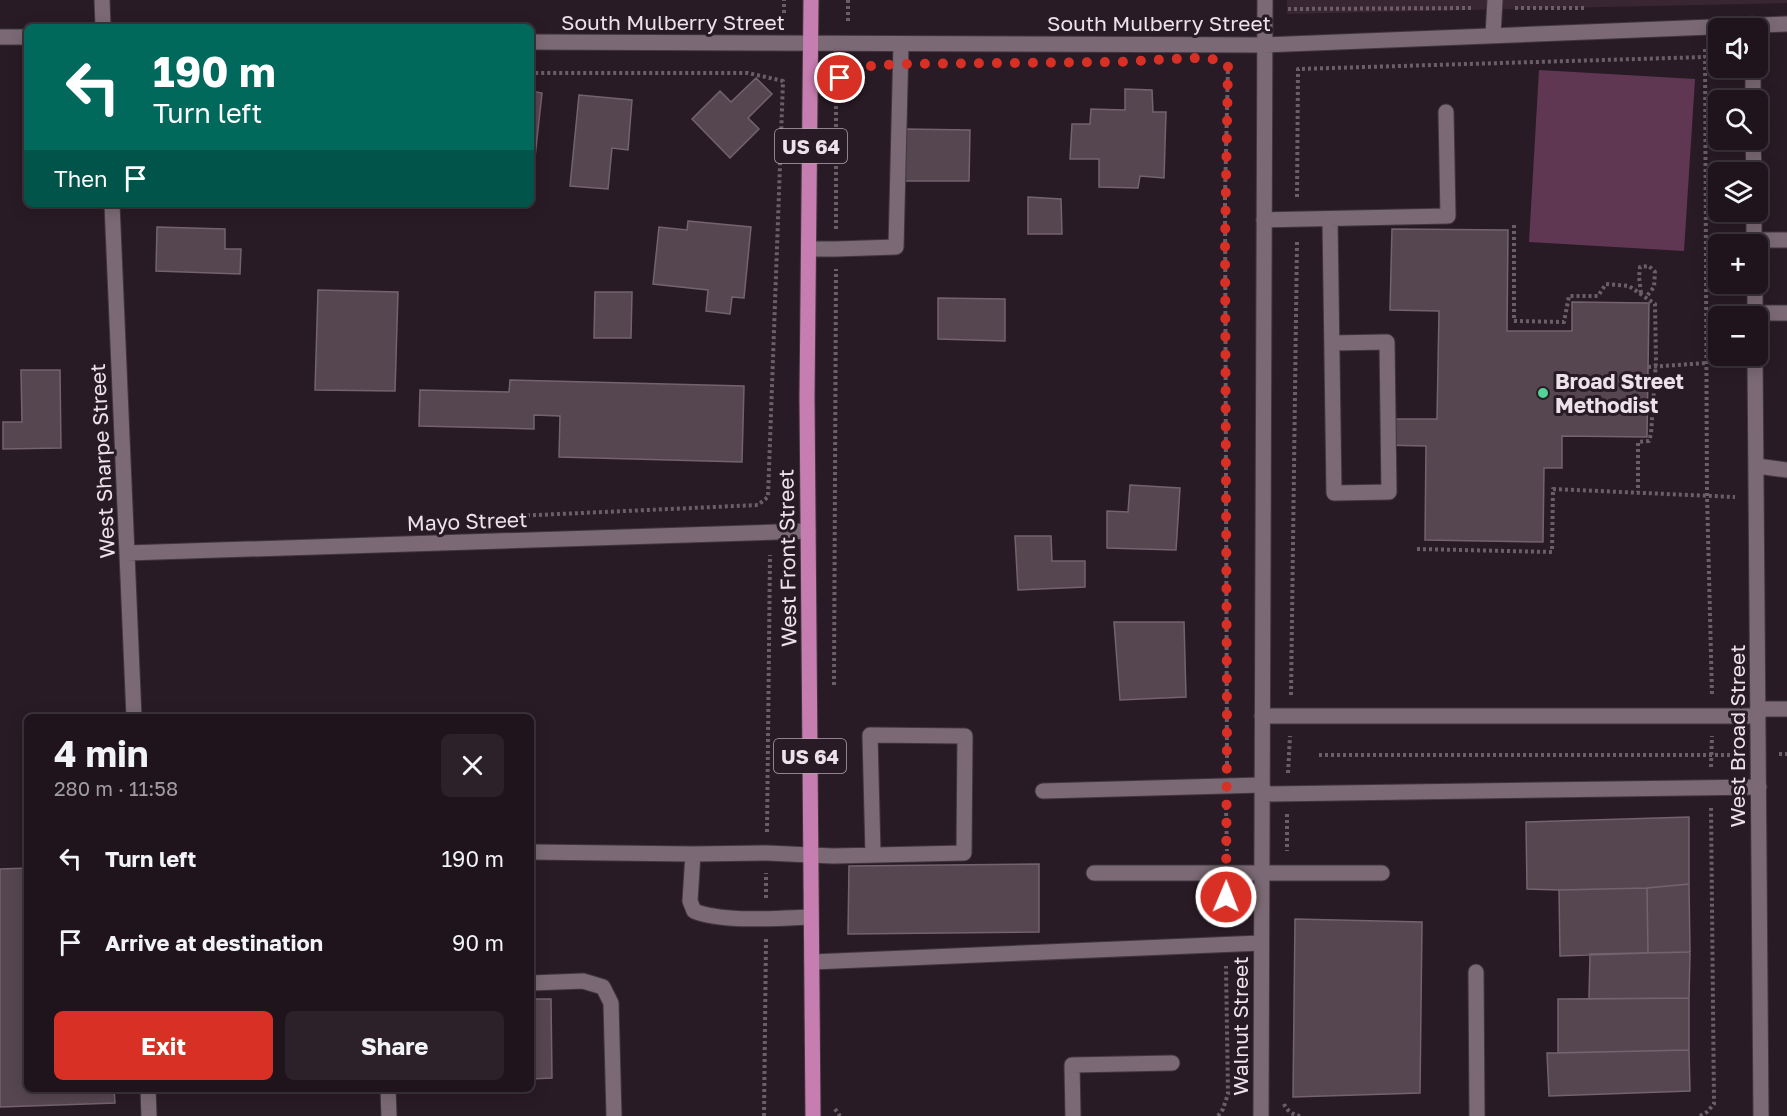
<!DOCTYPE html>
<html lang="en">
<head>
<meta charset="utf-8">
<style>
	:root { --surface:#1f141c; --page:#2c2129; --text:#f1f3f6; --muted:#a19ea3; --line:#3c333b; --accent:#d93025 }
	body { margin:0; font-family:"Golos Text",sans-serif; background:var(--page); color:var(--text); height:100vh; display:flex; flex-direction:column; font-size:22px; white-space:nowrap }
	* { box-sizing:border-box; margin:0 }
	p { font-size:20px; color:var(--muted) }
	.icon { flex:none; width:33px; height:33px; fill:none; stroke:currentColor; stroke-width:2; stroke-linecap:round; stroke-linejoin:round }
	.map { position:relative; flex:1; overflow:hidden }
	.drawer { position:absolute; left:24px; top:714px; width:510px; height:378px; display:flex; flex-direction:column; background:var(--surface); border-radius:9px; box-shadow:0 3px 15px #0003,0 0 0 2px var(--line) }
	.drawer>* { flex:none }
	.banner { position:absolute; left:24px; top:24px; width:510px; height:183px; border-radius:9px; box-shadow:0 3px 15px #0003,0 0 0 2px var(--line); background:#00695c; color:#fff; overflow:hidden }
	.tools { position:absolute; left:1708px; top:18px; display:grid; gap:12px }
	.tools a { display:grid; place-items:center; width:60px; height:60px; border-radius:9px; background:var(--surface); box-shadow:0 3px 15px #0003,0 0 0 2px var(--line); font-size:30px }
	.pin { position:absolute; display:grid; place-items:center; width:51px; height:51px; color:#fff; margin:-26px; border:3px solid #fff; border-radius:50%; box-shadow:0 2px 6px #0007 }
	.me { position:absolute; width:66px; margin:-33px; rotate:1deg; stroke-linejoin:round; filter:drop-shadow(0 0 4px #0008) }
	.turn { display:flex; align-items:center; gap:21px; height:126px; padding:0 30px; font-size:27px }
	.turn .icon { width:78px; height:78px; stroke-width:2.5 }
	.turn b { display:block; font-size:42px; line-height:51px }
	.then { display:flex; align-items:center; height:57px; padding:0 30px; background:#0003; gap:12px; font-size:22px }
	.round { display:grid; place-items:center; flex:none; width:63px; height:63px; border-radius:9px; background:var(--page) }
	.headline { display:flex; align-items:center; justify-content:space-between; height:102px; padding:0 30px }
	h1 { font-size:36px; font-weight:700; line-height:45px }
	.primary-button { display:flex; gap:12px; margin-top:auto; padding:12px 30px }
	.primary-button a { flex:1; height:69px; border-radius:9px; background:var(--accent); color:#fff; font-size:24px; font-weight:700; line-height:69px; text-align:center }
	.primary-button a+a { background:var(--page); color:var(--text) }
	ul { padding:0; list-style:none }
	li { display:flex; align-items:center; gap:18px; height:84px; padding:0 30px }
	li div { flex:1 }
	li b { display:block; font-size:22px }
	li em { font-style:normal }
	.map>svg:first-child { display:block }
	.built { fill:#392633 }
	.green { fill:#603753 }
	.building { fill:#564650; stroke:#74636e; stroke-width:1.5 }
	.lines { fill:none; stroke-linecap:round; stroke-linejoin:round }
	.lane-casing { stroke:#41363e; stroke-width:17 }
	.street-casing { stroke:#41363e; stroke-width:17 }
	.secondary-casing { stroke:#41363e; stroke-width:17 }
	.primary-casing { stroke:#41363e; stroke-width:17 }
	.path { stroke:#6b5e67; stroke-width:4; stroke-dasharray:3 3; stroke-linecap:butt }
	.lane { stroke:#7b6a75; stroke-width:15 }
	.street { stroke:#7b6a75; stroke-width:15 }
	.secondary { stroke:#7b6a75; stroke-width:15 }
	.primary { stroke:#c67daf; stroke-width:15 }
	.route { stroke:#d93025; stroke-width:10; stroke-dasharray:0 18 }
	.poi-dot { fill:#53d397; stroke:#291b25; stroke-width:2 }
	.labels { text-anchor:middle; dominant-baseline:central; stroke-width:6; stroke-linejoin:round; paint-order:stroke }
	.shield { fill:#291b25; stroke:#b2a6ae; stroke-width:1.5 }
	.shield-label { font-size:20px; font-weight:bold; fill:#ede2e9 }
	.street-label { font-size:21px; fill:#ede2e9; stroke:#291b25 }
	.poi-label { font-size:21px; font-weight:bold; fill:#ede2e9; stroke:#291b25; text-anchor:start }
</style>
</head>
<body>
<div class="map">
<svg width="1787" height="1116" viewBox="0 0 1787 1116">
	<rect width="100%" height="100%" fill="#291b25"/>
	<path class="built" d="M 1287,0 L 1787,0 L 1787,3 L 1287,14 Z"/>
	<path class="green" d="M 1539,70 L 1695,79 L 1684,251 L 1529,242 Z"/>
	<path class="building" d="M 756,78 L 772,94 L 748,118 L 759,129 L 730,158 L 692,119 L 720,91 L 731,102 Z
		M 1125,89 L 1152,90 L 1153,112 L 1166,112 L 1164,178 L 1140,176 L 1138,188 L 1099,187 L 1099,159 L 1070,159 L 1072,124 L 1090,124 L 1091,109 L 1125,110 Z
		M 531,91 L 542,93 L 534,166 L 531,165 Z
		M 579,95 L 632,100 L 628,150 L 612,148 L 608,189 L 570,186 Z
		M 905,129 L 970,130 L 969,181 L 905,181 Z
		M 1028,197 L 1061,199 L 1062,234 L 1028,234 Z
		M 688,221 L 751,227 L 744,298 L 732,297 L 730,314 L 706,311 L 708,290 L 653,284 L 659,227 L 687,230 Z
		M 157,227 L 225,229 L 225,249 L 241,249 L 240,274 L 156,271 Z
		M 1392,229 L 1508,230 L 1507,331 L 1572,331 L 1572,302 L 1649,303 L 1647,437 L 1562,436 L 1562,468 L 1544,468 L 1543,542 L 1425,540 L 1426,446 L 1381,445 L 1381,419 L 1437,419 L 1439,311 L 1390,310 Z
		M 318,290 L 398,292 L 395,391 L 315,390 Z
		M 595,292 L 632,292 L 631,338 L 594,338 Z
		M 938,298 L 1005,299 L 1005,341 L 938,339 Z
		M 21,370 L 60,370 L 61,448 L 3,449 L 3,422 L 22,422 Z
		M 510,380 L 744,386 L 742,462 L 559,457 L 560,416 L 534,415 L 534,429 L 419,426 L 420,390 L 509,392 Z
		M 1130,485 L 1180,488 L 1176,550 L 1107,548 L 1107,511 L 1128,512 Z
		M 1015,536 L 1051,536 L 1052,561 L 1085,561 L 1085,587 L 1018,590 Z
		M 1114,622 L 1184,622 L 1186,697 L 1120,700 Z
		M 1689,817 L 1689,884 L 1647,888 L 1559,890 L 1527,889 L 1526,822 Z
		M 1039,864 L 1039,932 L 848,934 L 849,866 Z
		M 27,868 L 27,1089 L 114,1089 L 115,1103 L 0,1107 L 0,869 Z
		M 1689,884 L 1690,952 L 1648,953 L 1647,888 Z
		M 1647,888 L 1648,953 L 1560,956 L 1559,890 Z
		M 1295,919 L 1422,922 L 1420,1093 L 1293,1097 Z
		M 1690,952 L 1689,998 L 1589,999 L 1590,954 Z
		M 1689,998 L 1689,1050 L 1558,1053 L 1558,999 Z
		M 531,999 L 551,999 L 552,1078 L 531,1079 Z
		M 1689,1050 L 1690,1091 L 1549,1096 L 1547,1053 Z"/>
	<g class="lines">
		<defs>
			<path id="lane" d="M 1493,35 L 1495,0
				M 1330,219 L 1334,493 L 1389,492 L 1387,342 L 1332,343
				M 1264,220 L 1448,216 L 1446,112
				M 1754,240 L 1787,240
				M 809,249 L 836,249 L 896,247 L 901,44
				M 1755,313 L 1787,313
				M 1758,709 L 1787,709
				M 1262,716 L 1758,716
				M 1043,791 L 1262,785
				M 531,852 L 693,854 L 767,853 L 833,856 L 964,853 L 965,736 L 870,735 L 873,854
				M 693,854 L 690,901 L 694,911 C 724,923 778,918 811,917
				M 1094,873 L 1382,873
				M 812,962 L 1261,943
				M 1476,972 L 1477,1116
				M 531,983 L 583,981 L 603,987 L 611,1003 L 614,1116
				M 388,1089 L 389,1116
				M 1073,1116 L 1072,1065 L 1172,1063"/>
			<path id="street" d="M 102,0 L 103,27
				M 0,37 L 27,37
				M 531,42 L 1265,45 L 1787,24
				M 112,204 L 134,717
				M 1757,466 L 1787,470
				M 127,553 L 808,531
				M 1262,794 L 1759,787
				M 148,1089 L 149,1116
				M 1261,1116 L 1265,0"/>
			<path id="secondary" d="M 1752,24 L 1752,28
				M 1753,68 L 1753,100
				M 1753,140 L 1754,172
				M 1754,212 L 1754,244
				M 1755,284 L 1755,316
				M 1755,356 L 1761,1116"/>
			<path id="primary" d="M 811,0 L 807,397 L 813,1116"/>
		</defs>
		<use href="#lane" class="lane-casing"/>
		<use href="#street" class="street-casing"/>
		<use href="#secondary" class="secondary-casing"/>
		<use href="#primary" class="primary-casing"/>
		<path class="path" d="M 848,0 L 848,21
			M 1515,8 L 1585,8
			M 1288,9 L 1474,8
			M 784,13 L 784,0
			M 1705,49 L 1707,495 L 1712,695
			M 1297,197 L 1298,69 L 1705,57
			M 1514,225 L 1514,321 L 1564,322 L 1569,296 L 1598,296 L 1606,284 L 1629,286 L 1655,304 L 1656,361 L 1651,434 L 1649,441 L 1638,442 L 1638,492
			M 836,229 L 836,89 L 846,69 L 857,67
			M 1641,293 L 1639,277 L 1640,267 L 1649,266 L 1655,272 L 1654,287 L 1646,297
			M 1648,367 L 1706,363
			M 515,516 L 758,505 L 768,497 L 783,81 L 748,73 L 531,73
			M 1417,549 L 1552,552 L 1553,489 L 1735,497
			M 834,685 L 836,269
			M 1291,695 L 1297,241
			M 1779,754 L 1787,754
			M 1319,755 L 1738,755
			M 1227,764 L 1225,197 L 1228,66
			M 1711,767 L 1712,736
			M 1288,773 L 1290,736
			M 1226,807 L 1227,851
			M 1287,814 L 1287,851
			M 767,832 L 770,555
			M 766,898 L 766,873
			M 1226,923 L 1226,894
			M 1284,1104 C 1287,1111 1294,1116 1302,1116
			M 835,1109 L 840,1116
			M 764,1116 L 766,939
			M 1218,1116 L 1223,1109 L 1228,1094 L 1226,966
			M 1700,1116 L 1707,1112 L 1714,1104 L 1711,808"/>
		<use href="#lane" class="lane"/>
		<use href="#street" class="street"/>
		<use href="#secondary" class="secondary"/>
		<use href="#primary" class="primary"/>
	</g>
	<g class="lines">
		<path class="route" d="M 840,78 L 846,69 L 857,67 L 901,64 L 1118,62 L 1193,58 L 1212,59 L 1228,65 L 1225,245 L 1227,725 L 1226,897"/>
	</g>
	<circle class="poi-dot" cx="1543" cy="393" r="6"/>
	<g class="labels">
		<g class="shield">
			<rect x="775" y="129" width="72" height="34" rx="4.5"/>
			<rect x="774" y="739" width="72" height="34" rx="4.5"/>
		</g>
		<g class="shield-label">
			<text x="811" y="146">US 64</text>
			<text x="810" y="756">US 64</text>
		</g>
		<g class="street-label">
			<text x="673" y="22">South Mulberry Street</text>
			<text x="1159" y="23">South Mulberry Street</text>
			<text transform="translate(102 461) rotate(-93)">West Sharpe Street</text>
			<text transform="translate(467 521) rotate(-2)">Mayo Street</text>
			<text transform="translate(787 558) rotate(-91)">West Front Street</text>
			<text transform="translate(1737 736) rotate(-90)">West Broad Street</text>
			<text transform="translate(1240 1026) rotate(-90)">Walnut Street</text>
		</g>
		<g class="poi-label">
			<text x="1555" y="381">Broad Street<tspan x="1555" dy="24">Methodist</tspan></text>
		</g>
	</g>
</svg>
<div class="tools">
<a><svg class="icon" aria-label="sound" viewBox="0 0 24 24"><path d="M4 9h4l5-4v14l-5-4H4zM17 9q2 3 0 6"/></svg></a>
<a><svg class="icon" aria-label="search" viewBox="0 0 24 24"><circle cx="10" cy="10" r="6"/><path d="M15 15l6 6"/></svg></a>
<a><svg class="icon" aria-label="layers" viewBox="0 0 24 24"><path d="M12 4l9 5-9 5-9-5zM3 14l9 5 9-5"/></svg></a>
<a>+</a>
<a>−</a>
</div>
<div class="pin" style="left:840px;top:78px;background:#d93025"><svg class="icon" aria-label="arrive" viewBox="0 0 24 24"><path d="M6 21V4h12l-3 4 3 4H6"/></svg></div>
<svg class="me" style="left:1226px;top:897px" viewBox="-20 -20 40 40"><circle r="17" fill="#d93025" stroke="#fff" stroke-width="3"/><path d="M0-11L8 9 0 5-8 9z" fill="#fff"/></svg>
<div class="banner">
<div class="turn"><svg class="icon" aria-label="left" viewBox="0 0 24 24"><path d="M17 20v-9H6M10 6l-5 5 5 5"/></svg><div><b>190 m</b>Turn left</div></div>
<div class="then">Then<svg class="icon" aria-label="arrive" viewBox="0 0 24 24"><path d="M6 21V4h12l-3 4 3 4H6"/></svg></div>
</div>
<section class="drawer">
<div class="headline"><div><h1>4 min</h1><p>280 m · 11:58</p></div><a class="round"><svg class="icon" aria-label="close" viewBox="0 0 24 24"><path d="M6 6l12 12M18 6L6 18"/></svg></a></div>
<ul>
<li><svg class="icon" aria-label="left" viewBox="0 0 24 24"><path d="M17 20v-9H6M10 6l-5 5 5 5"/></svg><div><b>Turn left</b></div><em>190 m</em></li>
<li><svg class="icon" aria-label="arrive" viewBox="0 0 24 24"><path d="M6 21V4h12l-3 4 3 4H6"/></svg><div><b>Arrive at destination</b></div><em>90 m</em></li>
</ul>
<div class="primary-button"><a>Exit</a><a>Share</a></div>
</section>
</div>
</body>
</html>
